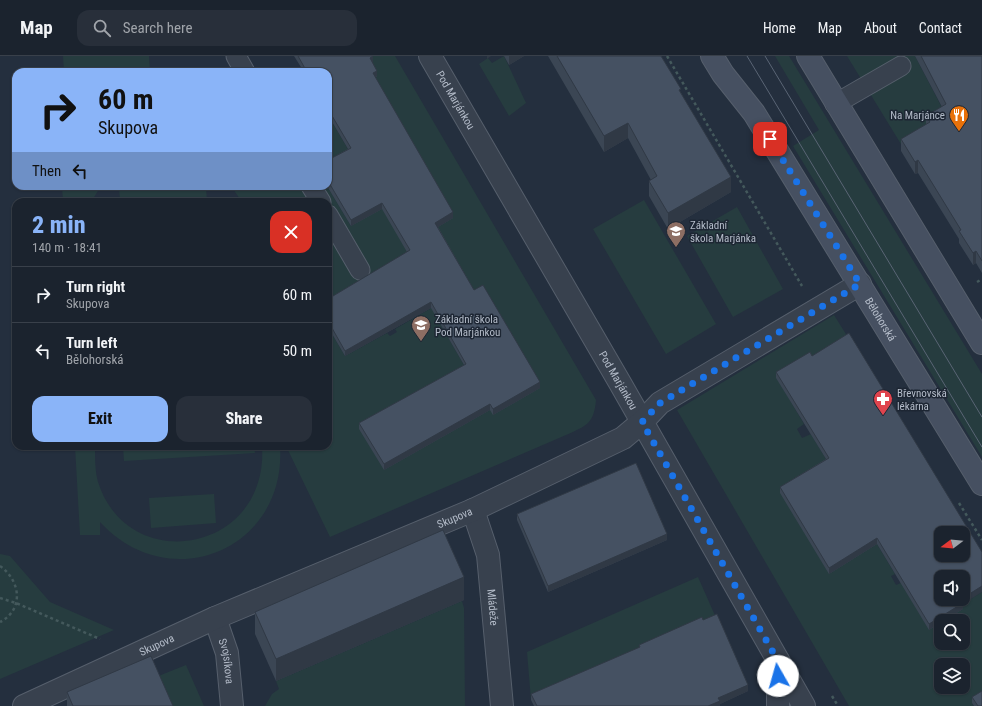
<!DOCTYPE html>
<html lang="en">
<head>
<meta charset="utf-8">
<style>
	:root { --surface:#1b232e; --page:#282f3a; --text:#f1f3f6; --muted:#a0a4aa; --line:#39404a; --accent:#8ab4f8 }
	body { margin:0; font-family:"Roboto Condensed",sans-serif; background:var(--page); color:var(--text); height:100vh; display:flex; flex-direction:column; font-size:15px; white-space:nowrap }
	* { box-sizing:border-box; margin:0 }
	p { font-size:13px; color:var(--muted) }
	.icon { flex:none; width:22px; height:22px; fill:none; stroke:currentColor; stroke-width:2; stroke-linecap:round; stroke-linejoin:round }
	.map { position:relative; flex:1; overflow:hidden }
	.drawer { position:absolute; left:12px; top:142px; width:320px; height:252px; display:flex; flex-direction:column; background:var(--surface); border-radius:12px; box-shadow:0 1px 3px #0004,0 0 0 1px var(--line) }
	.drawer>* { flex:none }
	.guide { position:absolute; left:12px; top:12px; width:320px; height:122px; border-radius:12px; box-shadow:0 1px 3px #0004,0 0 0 1px var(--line); background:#8ab4f8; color:#111; overflow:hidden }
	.needle { width:26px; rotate:254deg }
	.tools { position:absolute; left:934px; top:470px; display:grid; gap:8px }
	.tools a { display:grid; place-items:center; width:36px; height:36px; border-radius:8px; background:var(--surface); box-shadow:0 1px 3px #0004,0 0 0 1px var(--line); font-size:20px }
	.pin { position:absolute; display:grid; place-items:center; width:34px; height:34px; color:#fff; margin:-17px; border-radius:8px; box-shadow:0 2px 6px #0006 }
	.me { position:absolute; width:44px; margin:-22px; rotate:353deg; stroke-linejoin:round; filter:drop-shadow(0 0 3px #0008) }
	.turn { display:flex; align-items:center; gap:14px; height:84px; padding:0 20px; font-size:18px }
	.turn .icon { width:52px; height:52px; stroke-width:2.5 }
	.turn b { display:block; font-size:28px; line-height:34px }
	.then { display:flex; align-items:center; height:38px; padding:0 20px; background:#0003; gap:8px; font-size:15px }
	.round { display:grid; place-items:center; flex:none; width:42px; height:42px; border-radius:12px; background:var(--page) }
	.headline { display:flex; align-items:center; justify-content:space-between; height:68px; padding:0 20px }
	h1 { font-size:24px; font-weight:800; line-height:30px; color:var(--accent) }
	.button { display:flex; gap:8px; margin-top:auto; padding:8px 20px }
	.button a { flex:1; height:46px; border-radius:12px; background:var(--accent); color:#111; font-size:16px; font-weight:800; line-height:46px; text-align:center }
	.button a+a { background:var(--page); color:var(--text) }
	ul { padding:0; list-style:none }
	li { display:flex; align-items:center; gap:12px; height:56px; padding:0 20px; border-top:1px solid var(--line) }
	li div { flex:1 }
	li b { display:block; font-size:15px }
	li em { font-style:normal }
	header { display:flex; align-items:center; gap:24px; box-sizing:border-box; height:56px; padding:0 20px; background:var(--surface); border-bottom:1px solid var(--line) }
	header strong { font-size:19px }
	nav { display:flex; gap:22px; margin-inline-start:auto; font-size:14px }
	.search { width:280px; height:36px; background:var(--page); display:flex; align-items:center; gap:10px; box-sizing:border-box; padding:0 14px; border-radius:12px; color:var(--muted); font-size:15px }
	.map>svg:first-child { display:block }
	.green { fill:#263c3f; fill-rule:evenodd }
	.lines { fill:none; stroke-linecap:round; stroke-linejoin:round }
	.lane-casing { stroke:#565f6c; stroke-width:21 }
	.street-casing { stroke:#565f6c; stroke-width:24 }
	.secondary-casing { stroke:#565f6c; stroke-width:24 }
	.path { stroke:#44595c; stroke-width:2.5; stroke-dasharray:3 3; stroke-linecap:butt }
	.lane { stroke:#38414e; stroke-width:19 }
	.street { stroke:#38414e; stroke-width:22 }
	.secondary { stroke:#465061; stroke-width:22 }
	.tram { stroke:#5a6575; stroke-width:1 }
	.wall { fill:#3b4654 }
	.shaded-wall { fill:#303945 }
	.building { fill:#455162; stroke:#303945; fill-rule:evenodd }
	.route { stroke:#1a73e8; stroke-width:7; stroke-dasharray:0 12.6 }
	.labels { text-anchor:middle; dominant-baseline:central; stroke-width:3; stroke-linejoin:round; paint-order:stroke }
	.street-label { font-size:11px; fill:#b4bcc9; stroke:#1d2633 }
	.poi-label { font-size:11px; fill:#b4bcc9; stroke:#1d2633; text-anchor:start }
</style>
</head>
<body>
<header>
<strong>Map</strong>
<div class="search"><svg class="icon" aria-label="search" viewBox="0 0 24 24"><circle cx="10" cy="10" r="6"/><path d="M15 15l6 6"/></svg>Search here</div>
<nav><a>Home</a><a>Map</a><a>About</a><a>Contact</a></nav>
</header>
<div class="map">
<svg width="982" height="650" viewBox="0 0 982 650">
	<rect width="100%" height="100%" fill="#242f3e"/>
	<path class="green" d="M 63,0 L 149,0 L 150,16 L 64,16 Z
		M 369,0 L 395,0 L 596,344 C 594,368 586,370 566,379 L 330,481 L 286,390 L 328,390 L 328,271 L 345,300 L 387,277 L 390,280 L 397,276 L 395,273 L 440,247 L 437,262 L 483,342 L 474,240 L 435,173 L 373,23 Z
		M 504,0 L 526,47 L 509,60 L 479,8 L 488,2 L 492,7 Z
		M 775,0 L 789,0 L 982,318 L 982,401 L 793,90 L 819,74 Z
		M 847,0 L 915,0 L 950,67 L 904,93 Z
		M 328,59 L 352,100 L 328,110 Z
		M 62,130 L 101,130 L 91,146 L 63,146 Z
		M 119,130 L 206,130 L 207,146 L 120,146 Z
		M 231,130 L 327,130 L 351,170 L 381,151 L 412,199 L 328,249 L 328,146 L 242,146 Z
		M 644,144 L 716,268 L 666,298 L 593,173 Z
		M 737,151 L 783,233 L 733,261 L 687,180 Z
		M 834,259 L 849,283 L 777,322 L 804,368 L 797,373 L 802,382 L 811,378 L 895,518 L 891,520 L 896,529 L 901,527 L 929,573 L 941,566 L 941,587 L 963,587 L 963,565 L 943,565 L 963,553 L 961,549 L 982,536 L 982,641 L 972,647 L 974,650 L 849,650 L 677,354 ZM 941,609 L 963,609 L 963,631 L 941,631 Z
		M 75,390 L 95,390 C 95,402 95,415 98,426 C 128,521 269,497 262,390 L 280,390 C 287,493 170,542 100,466 L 100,479 L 80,479 Z
		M 123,390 L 254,390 L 255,397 L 124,405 Z
		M 214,438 L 216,467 L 151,472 L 149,442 Z
		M 0,498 L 10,500 L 50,546 L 114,574 L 0,623 Z
		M 698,521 L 717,564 L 531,644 L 527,596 Z
		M 462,545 L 464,552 L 465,650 L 265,650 L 272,638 L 279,633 L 276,625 Z
		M 186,609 L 204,650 L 163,650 L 151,623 Z"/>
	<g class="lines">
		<defs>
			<path id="lane" d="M 236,0 L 245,16
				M 835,48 L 901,10
				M 311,130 L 321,146
				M 328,159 L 360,214"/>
			<g id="street">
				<path id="s1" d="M 430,0 L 620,327 L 804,650"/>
				<path id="s2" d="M 473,454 L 488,499 L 502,650"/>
				<path id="s3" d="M 215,562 L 227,597 L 232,650"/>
				<path id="s4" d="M 24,650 L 215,562 L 473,454 L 623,382 L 642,366 L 660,347 L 860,228"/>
				<path d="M 778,650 L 778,605"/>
			</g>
			<g id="secondary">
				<path id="s5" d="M 712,0 L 723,18 L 754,57 L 982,428"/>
				<path d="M 808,0 L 982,287"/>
			</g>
		</defs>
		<use href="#lane" class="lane-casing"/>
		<use href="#street" class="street-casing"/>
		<use href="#secondary" class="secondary-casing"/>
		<path class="path" d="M 667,0 L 802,230
			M 977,226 L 982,223
			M 959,447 L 982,484
			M 0,510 C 20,524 25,553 0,566
			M 0,542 L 16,547 L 100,583
			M 832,640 L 838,650"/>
		<use href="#lane" class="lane"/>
		<use href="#street" class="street"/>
		<use href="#secondary" class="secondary"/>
		<path class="tram" d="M 747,0 L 982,391
			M 765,0 L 982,361"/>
	</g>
	<path class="wall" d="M 294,0 L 373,0 L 372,6 L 377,20 L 375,22 L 453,162 L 438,171 L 474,234 L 540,332 L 493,359 L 490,354 L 384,414 L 359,373 L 359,367 L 464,309 L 431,252 L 345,300 L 328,271 L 328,243 L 407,196 L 382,153 L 351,170 L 327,130 L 328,130 L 328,104 L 348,93 L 328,59 L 328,16 L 304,16 Z
		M 504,0 L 524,0 L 509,9 Z
		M 548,0 L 661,0 L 681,37 L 731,136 L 668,173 L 649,140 L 649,125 L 651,124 L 628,82 L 604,96 Z
		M 915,0 L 982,0 L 982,217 L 976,207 L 973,209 L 959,187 L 959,183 L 918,117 L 915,118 L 901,95 L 901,83 L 926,69 L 926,60 L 942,51 Z
		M 776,316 L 963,548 L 963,553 L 929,574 L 877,488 L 829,518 L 780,437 L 780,431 L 826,403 L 776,322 Z
		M 517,458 L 667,484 L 548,536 L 517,464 Z
		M 464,544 L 276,625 L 255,578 L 255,556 Z
		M 639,589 L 748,635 L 720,648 L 720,650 L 534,650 L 531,644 L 531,638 L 639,592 Z
		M 67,636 L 173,650 L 67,650 Z
		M 972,641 L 982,650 L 974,650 L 972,647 Z"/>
	<path class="shaded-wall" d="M 373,0 L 373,6 L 370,8 L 370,2 Z
		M 487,0 L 491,0 L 487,3 Z
		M 509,0 L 524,0 L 509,9 Z
		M 377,15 L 377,20 L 373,23 L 373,17 Z
		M 628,67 L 628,82 L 604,96 L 604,80 Z
		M 918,104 L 918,117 L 915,118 L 915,106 Z
		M 731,121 L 731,136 L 668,173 L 668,157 Z
		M 382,147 L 382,153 L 351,170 L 351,164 Z
		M 453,156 L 453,162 L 435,173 L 435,167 Z
		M 976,195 L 976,207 L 973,209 L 973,197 Z
		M 431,246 L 431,252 L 345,300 L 345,295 Z
		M 540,326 L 540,332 L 493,359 L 493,353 Z
		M 490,348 L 490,354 L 384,414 L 384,408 Z
		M 667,478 L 667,484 L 548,536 L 548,530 Z
		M 877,482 L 877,488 L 829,518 L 829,512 Z
		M 464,521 L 464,544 L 276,625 L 276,603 Z
		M 982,530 L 982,536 L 963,548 L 963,553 L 943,565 L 941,565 L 941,566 L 929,574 L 929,568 L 961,543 L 963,543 L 963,542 Z
		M 748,629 L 748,635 L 720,648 L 720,650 L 708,650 L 718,642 Z"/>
	<path class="building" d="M 298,0 L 373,0 L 370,2 L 377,15 L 373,17 L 453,156 L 435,167 L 474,234 L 483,229 L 540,326 L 493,353 L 490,348 L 384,408 L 359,367 L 466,308 L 431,246 L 345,295 L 328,265 L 328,243 L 410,194 L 382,147 L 351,164 L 328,125 L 328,104 L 351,92 L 328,53 L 328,16 L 307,16 Z
		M 557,0 L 661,0 L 681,33 L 679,34 L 731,121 L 668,157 L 649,125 L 657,120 L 628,67 L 604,80 Z
		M 921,0 L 982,0 L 982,205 L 976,195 L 973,197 L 959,175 L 961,174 L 918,104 L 915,106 L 901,83 L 930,66 L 926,60 L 946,48 Z
		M 849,277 L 982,496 L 982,530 L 963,542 L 963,521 L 941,521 L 941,543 L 961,543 L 963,547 L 929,568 L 877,482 L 829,512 L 780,431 L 829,402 L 776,316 L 810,296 L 812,300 ZM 941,477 L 963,477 L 963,499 L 941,499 Z
		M 636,407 L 667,478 L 548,530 L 517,458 Z
		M 443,474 L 464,521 L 276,603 L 255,556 Z
		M 717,558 L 748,629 L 718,642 L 720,645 L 708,650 L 537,650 L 531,638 L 640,591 L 639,589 L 702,561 L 703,564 Z
		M 151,600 L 173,650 L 73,650 L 67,636 Z
		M 982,635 L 982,650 L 978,650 L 972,641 Z"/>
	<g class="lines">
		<path class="route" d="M 770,83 L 860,228 L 660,347 L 642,366 L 778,605 L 778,620"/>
	</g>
	<defs>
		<symbol id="restaurant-pin" viewBox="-11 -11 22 30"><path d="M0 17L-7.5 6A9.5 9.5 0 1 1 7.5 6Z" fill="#e8710a" stroke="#1d2633"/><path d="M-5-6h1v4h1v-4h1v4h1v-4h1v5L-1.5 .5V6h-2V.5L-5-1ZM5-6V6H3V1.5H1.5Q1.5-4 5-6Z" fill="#fff"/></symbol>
		<symbol id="school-pin" viewBox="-11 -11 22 30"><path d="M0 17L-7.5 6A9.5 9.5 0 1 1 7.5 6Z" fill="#8d6e63" stroke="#1d2633"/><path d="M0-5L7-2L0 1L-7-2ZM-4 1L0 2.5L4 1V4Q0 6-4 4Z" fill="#fff"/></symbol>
		<symbol id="pharmacy-pin" viewBox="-11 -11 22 30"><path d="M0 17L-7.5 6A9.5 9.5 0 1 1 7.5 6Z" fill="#e0444e" stroke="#1d2633"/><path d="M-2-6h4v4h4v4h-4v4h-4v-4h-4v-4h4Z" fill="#fff"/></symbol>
	</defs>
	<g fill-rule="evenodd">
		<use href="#restaurant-pin" x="948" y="48" width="22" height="30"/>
		<use href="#school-pin" x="665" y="164" width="22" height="30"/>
		<use href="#school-pin" x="410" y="258" width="22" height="30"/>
		<use href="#pharmacy-pin" x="872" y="332" width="22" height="30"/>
	</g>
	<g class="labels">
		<g class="street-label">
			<text stroke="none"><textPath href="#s1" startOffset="51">Pod Marjánkou</textPath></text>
			<text stroke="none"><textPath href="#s5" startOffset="313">Bělohorská</textPath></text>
			<text stroke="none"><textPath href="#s1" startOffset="375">Pod Marjánkou</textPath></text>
			<text stroke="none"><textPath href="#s4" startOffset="470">Skupova</textPath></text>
			<text stroke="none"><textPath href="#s2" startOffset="100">Mládeže</textPath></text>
			<text stroke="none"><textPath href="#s4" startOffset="146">Skupova</textPath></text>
			<text stroke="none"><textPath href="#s3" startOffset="45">Svojsíkova</textPath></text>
		</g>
		<g class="poi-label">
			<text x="945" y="59" text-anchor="end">Na Marjánce</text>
			<text x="690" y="169">Základní<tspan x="690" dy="13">škola Marjánka</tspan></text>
			<text x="435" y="263">Základní škola<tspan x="435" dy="13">Pod Marjánkou</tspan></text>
			<text x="897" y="337">Břevnovská<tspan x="897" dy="13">lékárna</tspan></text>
		</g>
	</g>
</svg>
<div class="tools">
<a><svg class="needle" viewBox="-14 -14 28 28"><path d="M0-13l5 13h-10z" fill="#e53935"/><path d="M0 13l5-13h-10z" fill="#a0a4aa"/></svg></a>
<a><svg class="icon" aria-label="sound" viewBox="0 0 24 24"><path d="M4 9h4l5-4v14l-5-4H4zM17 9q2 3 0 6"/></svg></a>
<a><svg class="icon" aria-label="search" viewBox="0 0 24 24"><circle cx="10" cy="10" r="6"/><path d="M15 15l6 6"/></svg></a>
<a><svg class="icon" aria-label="layers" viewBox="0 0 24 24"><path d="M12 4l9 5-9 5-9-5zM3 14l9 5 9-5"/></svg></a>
</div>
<div class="pin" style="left:770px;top:83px;background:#d93025"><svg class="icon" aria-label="arrive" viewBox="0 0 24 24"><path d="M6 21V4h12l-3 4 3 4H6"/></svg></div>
<svg class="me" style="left:778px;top:620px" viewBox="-20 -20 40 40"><circle r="19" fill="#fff"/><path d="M0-13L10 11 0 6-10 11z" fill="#1a73e8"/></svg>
<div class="guide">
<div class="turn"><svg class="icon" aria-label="right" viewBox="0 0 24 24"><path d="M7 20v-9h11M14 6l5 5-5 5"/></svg><div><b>60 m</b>Skupova</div></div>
<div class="then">Then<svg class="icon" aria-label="left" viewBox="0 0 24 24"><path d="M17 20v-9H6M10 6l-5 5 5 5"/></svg></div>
</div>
<section class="drawer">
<div class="headline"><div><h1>2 min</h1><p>140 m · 18:41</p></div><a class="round" style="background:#d93025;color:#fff"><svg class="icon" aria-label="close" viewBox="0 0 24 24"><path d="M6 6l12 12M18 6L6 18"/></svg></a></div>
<ul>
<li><svg class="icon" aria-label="right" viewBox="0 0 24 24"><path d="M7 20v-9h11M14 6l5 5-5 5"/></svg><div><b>Turn right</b><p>Skupova</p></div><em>60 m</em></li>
<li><svg class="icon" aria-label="left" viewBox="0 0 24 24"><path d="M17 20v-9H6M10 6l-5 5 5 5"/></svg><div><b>Turn left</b><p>Bělohorská</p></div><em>50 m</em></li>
</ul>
<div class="button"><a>Exit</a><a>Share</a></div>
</section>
</div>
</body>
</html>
